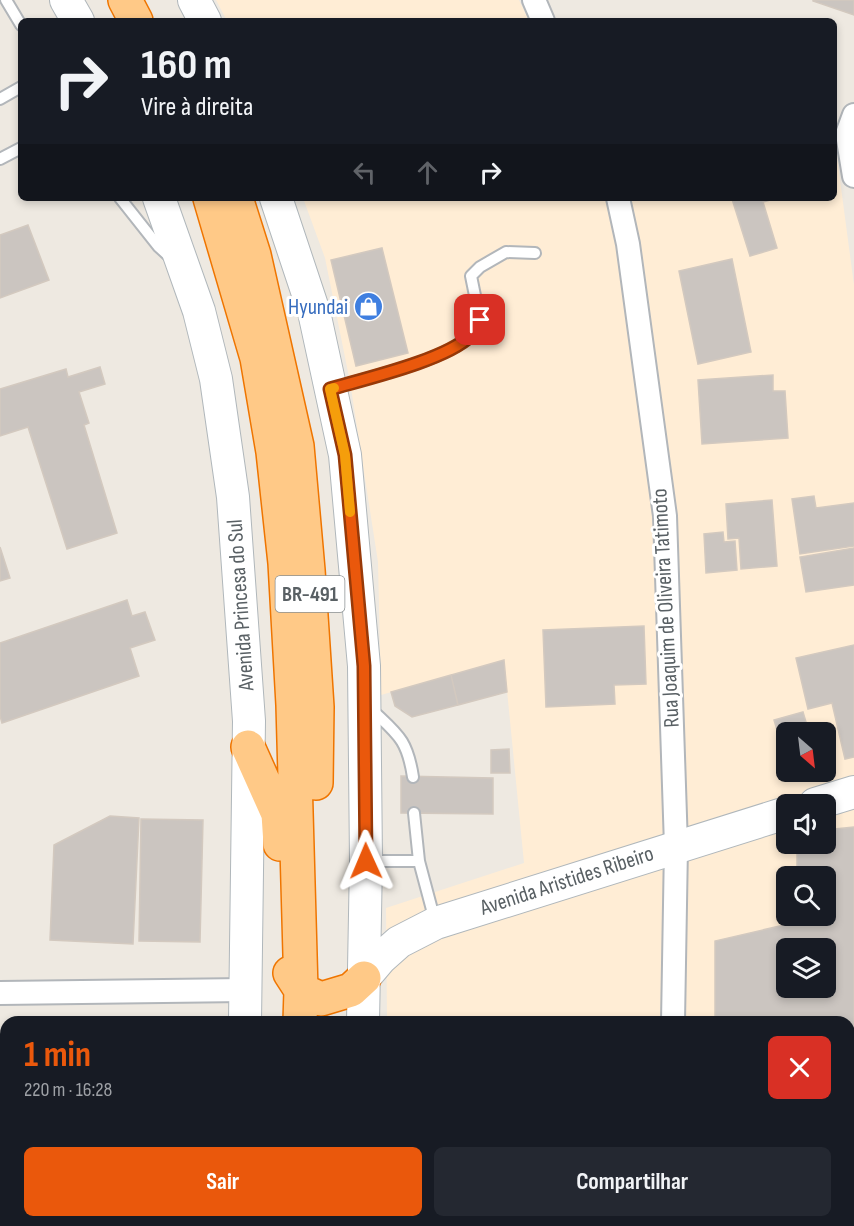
<!DOCTYPE html>
<html lang="pt">
<head>
<meta charset="utf-8">
<style>
	:root { --surface:#171b24; --page:#242831; --text:#f1f3f6; --muted:#9ea1a6; --accent:#ea580c }
	body { margin:0; font-family:"Sofia Sans Condensed",sans-serif; background:var(--page); color:var(--text); height:100vh; display:flex; flex-direction:column; font-size:22px; white-space:nowrap }
	* { box-sizing:border-box; margin:0 }
	p { font-size:20px; color:var(--muted) }
	.icon { flex:none; width:33px; height:33px; fill:none; stroke:currentColor; stroke-width:2; stroke-linecap:round; stroke-linejoin:round }
	.map { position:relative; flex:1; overflow:hidden }
	.drawer { position:absolute; left:0px; top:1016px; width:855px; height:212px; display:flex; flex-direction:column; background:var(--surface); border-radius:18px 18px 0 0; box-shadow:0 3px 9px #0003 }
	.drawer>* { flex:none }
	.top-card { position:absolute; left:18px; top:18px; width:819px; height:183px; border-radius:9px; box-shadow:0 3px 9px #0003; background:#171b24; color:var(--text); overflow:hidden }
	.needle { width:39px; rotate:152deg }
	.controls { position:absolute; left:776px; top:722px; display:grid; gap:12px }
	.controls a { display:grid; place-items:center; width:60px; height:60px; border-radius:9px; background:var(--surface); box-shadow:0 3px 9px #0003; font-size:30px }
	.pin { position:absolute; display:grid; place-items:center; width:51px; height:51px; color:#fff; margin:-26px; border-radius:12px; box-shadow:0 3px 9px #0006 }
	.me { position:absolute; width:66px; margin:-33px; rotate:359deg; stroke-linejoin:round; filter:drop-shadow(0 0 4px #0008) }
	.turn { display:flex; align-items:center; gap:21px; height:126px; padding:0 24px; font-size:27px }
	.turn .icon { width:78px; height:78px; stroke-width:2.5 }
	.turn b { display:block; font-size:42px; line-height:51px }
	.lanes { display:flex; align-items:center; height:57px; padding:0 24px; background:#0003; justify-content:center; gap:30px; direction:ltr }
	.lanes .off { opacity:.35 }
	.round { display:grid; place-items:center; flex:none; width:63px; height:63px; border-radius:9px; background:var(--page) }
	.head { display:flex; align-items:center; justify-content:space-between; height:102px; padding:0 24px }
	h1 { font-size:36px; font-weight:700; line-height:45px; color:var(--accent) }
	.button { display:flex; gap:12px; margin-top:auto; padding:12px 24px }
	.button a { flex:1; height:69px; border-radius:9px; background:var(--accent); color:#fff; font-size:24px; font-weight:700; line-height:69px; text-align:center }
	.button a+a { background:var(--page); color:var(--text) }
	.map>svg:first-child { display:block }
	.commercial { fill:#ffedd5; fill-rule:evenodd }
	.building { fill:#cbc5c0; stroke:#d3c9bf; stroke-width:1.5; fill-rule:evenodd }
	.lines { fill:none; stroke-linecap:round; stroke-linejoin:round }
	.lane-casing { stroke:#b2b6ba; stroke-width:14 }
	.street-casing { stroke:#b2b6ba; stroke-width:26 }
	.secondary-casing { stroke:#b0b7bb; stroke-width:34 }
	.highway-casing { stroke:#ef7500; stroke-width:36 }
	.lane { stroke:#fff; stroke-width:10 }
	.street { stroke:#fff; stroke-width:22 }
	.secondary { stroke:#fff; stroke-width:32 }
	.highway { stroke:#ffc987; stroke-width:33 }
	.route-casing { stroke:#983908; stroke-width:15 }
	.route { stroke:#ea580c; stroke-width:10 }
	.slow { stroke:#f59e0b; stroke-width:10 }
	.labels { text-anchor:middle; dominant-baseline:central; stroke-width:6; stroke-linejoin:round; paint-order:stroke }
	.shield { fill:#fff; stroke:#8b9092; stroke-width:1.5 }
	.shield-label { font-size:21px; font-weight:bold; fill:#596064 }
	.shop-label { font-size:22px; fill:#366cbe; stroke:#fff; text-anchor:end }
	.street-label { font-size:22px; fill:#596064; stroke:#fff }
</style>
</head>
<body>
<div class="map">
<svg width="854" height="1226" viewBox="0 0 854 1226">
	<rect width="100%" height="100%" fill="#eee9e1"/>
	<path class="commercial" d="M 216,0 L 519,0 L 529,21 L 227,21 Z
		M 834,135 L 854,285 L 854,1226 L 387,1226 L 387,1221 L 849,1221 L 849,1022 L 387,1021 L 386,908 L 524,863 L 504,660 L 381,695 L 378,562 L 350,382 L 325,258 L 303,198 L 834,198 ZM 786,732 L 825,732 L 825,771 L 786,771 ZM 786,804 L 825,804 L 825,843 L 786,843 ZM 786,876 L 825,876 L 825,915 L 786,915 ZM 786,948 L 825,948 L 825,987 L 786,987 Z"/>
	<path class="building" d="M 854,0 L 854,15 L 813,1 L 813,0 Z
		M 778,198 L 763,202 L 777,248 L 750,256 L 732,199 Z
		M 28,225 L 49,280 L 0,298 L 0,235 Z
		M 382,248 L 408,353 L 356,366 L 331,260 Z
		M 732,259 L 751,352 L 698,364 L 679,271 Z
		M 100,367 L 105,384 L 79,392 L 89,423 L 84,425 L 117,533 L 67,549 L 28,427 L 0,436 L 0,389 L 66,369 L 68,377 Z
		M 773,375 L 773,391 L 785,391 L 788,438 L 702,444 L 698,380 Z
		M 814,496 L 816,508 L 854,503 L 854,546 L 800,554 L 792,499 Z
		M 772,500 L 777,566 L 741,569 L 739,538 L 728,539 L 726,504 Z
		M 723,532 L 724,542 L 735,541 L 737,570 L 706,573 L 704,534 Z
		M 0,547 L 10,578 L 0,581 Z
		M 854,548 L 854,585 L 806,592 L 800,557 Z
		M 127,600 L 132,616 L 145,612 L 155,640 L 130,648 L 139,676 L 2,723 L 0,716 L 0,643 Z
		M 644,626 L 646,684 L 614,685 L 615,704 L 546,707 L 543,630 Z
		M 854,645 L 854,757 L 845,759 L 832,703 L 808,709 L 796,658 Z
		M 504,660 L 507,692 L 458,705 L 451,675 Z
		M 451,675 L 458,705 L 412,717 L 395,706 L 391,692 Z
		M 803,712 L 809,732 L 786,732 L 786,760 L 774,720 Z
		M 509,749 L 510,773 L 491,773 L 491,750 Z
		M 401,776 L 493,778 L 493,814 L 401,813 Z
		M 110,816 L 139,818 L 133,944 L 50,940 L 54,845 Z
		M 141,819 L 203,820 L 200,942 L 139,941 Z
		M 854,827 L 854,1089 L 849,1090 L 849,1022 L 715,1022 L 715,941 L 797,922 L 797,915 L 825,915 L 825,876 L 797,876 L 797,843 L 825,843 L 825,830 ZM 786,948 L 825,948 L 825,987 L 786,987 Z
		M 416,1221 L 536,1221 L 536,1226 L 416,1226 Z
		M 738,1221 L 778,1221 L 780,1226 L 728,1226 Z"/>
	<g class="lines">
		<defs>
			<path id="lane" d="M 6,0 L 21,25
				M 0,99 L 21,87
				M 0,159 L 21,148
				M 120,198 L 158,246 L 170,257
				M 333,388 C 367,378 446,360 470,336 C 474,332 477,325 480,320 L 471,276 L 480,267 L 506,252 L 535,253
				M 370,708 C 397,734 407,738 413,777
				M 414,813 L 419,861 L 435,921
				M 368,861 L 419,861"/>
			<path id="street" d="M 534,0 L 543,21
				M 854,115 L 847,134 L 854,176
				M 618,198 L 628,244 L 665,516 L 676,846 L 673,1022
				M 0,993 L 245,990
				M 670,1226 L 670,1221"/>
			<path id="secondary" d="M 66,0 L 78,21
				M 194,0 L 205,21
				M 159,198 L 199,311 L 216,379 L 233,497 L 249,721 L 245,1022
				M 276,198 L 314,312 L 345,455 L 364,666 L 366,861 L 363,1022
				M 815,804 L 854,792
				M 364,978 L 381,958 L 399,942 L 436,923 L 786,813
				M 249,1221 L 249,1226
				M 361,1221 L 361,1226"/>
			<path id="highway" d="M 125,0 L 136,21
				M 210,198 L 257,358 L 273,452 L 285,563 L 293,705 L 301,990 L 300,1022
				M 236,198 L 254,255 L 297,446 L 308,570 L 317,707 L 316,783
				M 248,747 L 278,814 L 280,844
				M 290,973 L 301,990 L 321,999 L 351,990 L 364,978
				M 321,1221 L 321,1226
				M 278,1226 L 279,1221"/>
		</defs>
		<use href="#lane" class="lane-casing"/>
		<use href="#street" class="street-casing"/>
		<use href="#secondary" class="secondary-casing"/>
		<use href="#highway" class="highway-casing"/>
		<use href="#lane" class="lane"/>
		<use href="#street" class="street"/>
		<use href="#secondary" class="secondary"/>
		<use href="#highway" class="highway"/>
	</g>
	<g class="lines">
		<defs>
			<path id="route" d="M 366,861 L 364,666 L 345,455 L 330,389 C 364,379 446,360 470,336 C 474,331 477,324 480,320"/>
		</defs>
		<use href="#route" class="route-casing"/>
		<use href="#route" class="route"/>
		<path class="slow" d="M 334,388 L 330,389 L 345,455 L 350,512"/>
	</g>
	<defs>
		<symbol id="shop-disc" viewBox="-11 -11 22 22"><circle r="9.5" fill="#3f7fe0" stroke="#fff"/><path d="M-5-2.5h2.3a2.7 3.5 0 0 1 5.4 0H5L5.5 6h-11ZM-1.5-2.5h3a1.5 2.3 0 0 0-3 0Z" fill="#fff"/></symbol>
	</defs>
	<g fill-rule="evenodd">
		<use href="#shop-disc" x="352" y="290" width="33" height="33"/>
	</g>
	<g class="labels">
		<rect class="shield" x="275.5" y="576" width="69" height="36" rx="4.5"/>
		<g class="shield-label">
			<text x="310" y="594">BR-491</text>
		</g>
		<g class="shop-label">
			<text x="348" y="307">Hyundai</text>
		</g>
		<g class="street-label">
			<text transform="translate(241 605) rotate(-94)">Avenida Princesa do Sul</text>
			<text transform="translate(666 608) rotate(-93)">Rua Joaquim de Oliveira Tatimoto</text>
			<text transform="translate(567 881) rotate(-18)">Avenida Aristides Ribeiro</text>
		</g>
	</g>
</svg>
<div class="controls">
<a><svg class="needle" viewBox="-14 -14 28 28"><path d="M0-13l5 13h-10z" fill="#e53935"/><path d="M0 13l5-13h-10z" fill="#9ea1a6"/></svg></a>
<a><svg class="icon" aria-label="sound" viewBox="0 0 24 24"><path d="M4 9h4l5-4v14l-5-4H4zM17 9q2 3 0 6"/></svg></a>
<a><svg class="icon" aria-label="search" viewBox="0 0 24 24"><circle cx="10" cy="10" r="6"/><path d="M15 15l6 6"/></svg></a>
<a><svg class="icon" aria-label="layers" viewBox="0 0 24 24"><path d="M12 4l9 5-9 5-9-5zM3 14l9 5 9-5"/></svg></a>
</div>
<div class="pin" style="left:480px;top:320px;background:#d93025"><svg class="icon" aria-label="arrive" viewBox="0 0 24 24"><path d="M6 21V4h12l-3 4 3 4H6"/></svg></div>
<svg class="me" style="left:366px;top:861px" viewBox="-20 -20 40 40"><path d="M0-17L14 15 0 8-14 15z" fill="#ea580c" stroke="#fff" stroke-width="4"/></svg>
<div class="top-card">
<div class="turn"><svg class="icon" aria-label="right" viewBox="0 0 24 24"><path d="M7 20v-9h11M14 6l5 5-5 5"/></svg><div><b>160 m</b>Vire à direita</div></div>
<div class="lanes"><svg class="icon off" aria-label="left" viewBox="0 0 24 24"><path d="M17 20v-9H6M10 6l-5 5 5 5"/></svg><svg class="icon off" aria-label="ahead" viewBox="0 0 24 24"><path d="M12 20V5M6 11l6-6 6 6"/></svg><svg class="icon" aria-label="right" viewBox="0 0 24 24"><path d="M7 20v-9h11M14 6l5 5-5 5"/></svg></div>
</div>
<section class="drawer">
<div class="head"><div><h1>1 min</h1><p>220 m · 16:28</p></div><a class="round" style="background:#d93025;color:#fff"><svg class="icon" aria-label="close" viewBox="0 0 24 24"><path d="M6 6l12 12M18 6L6 18"/></svg></a></div>
<div class="button"><a>Sair</a><a>Compartilhar</a></div>
</section>
</div>
</body>
</html>
